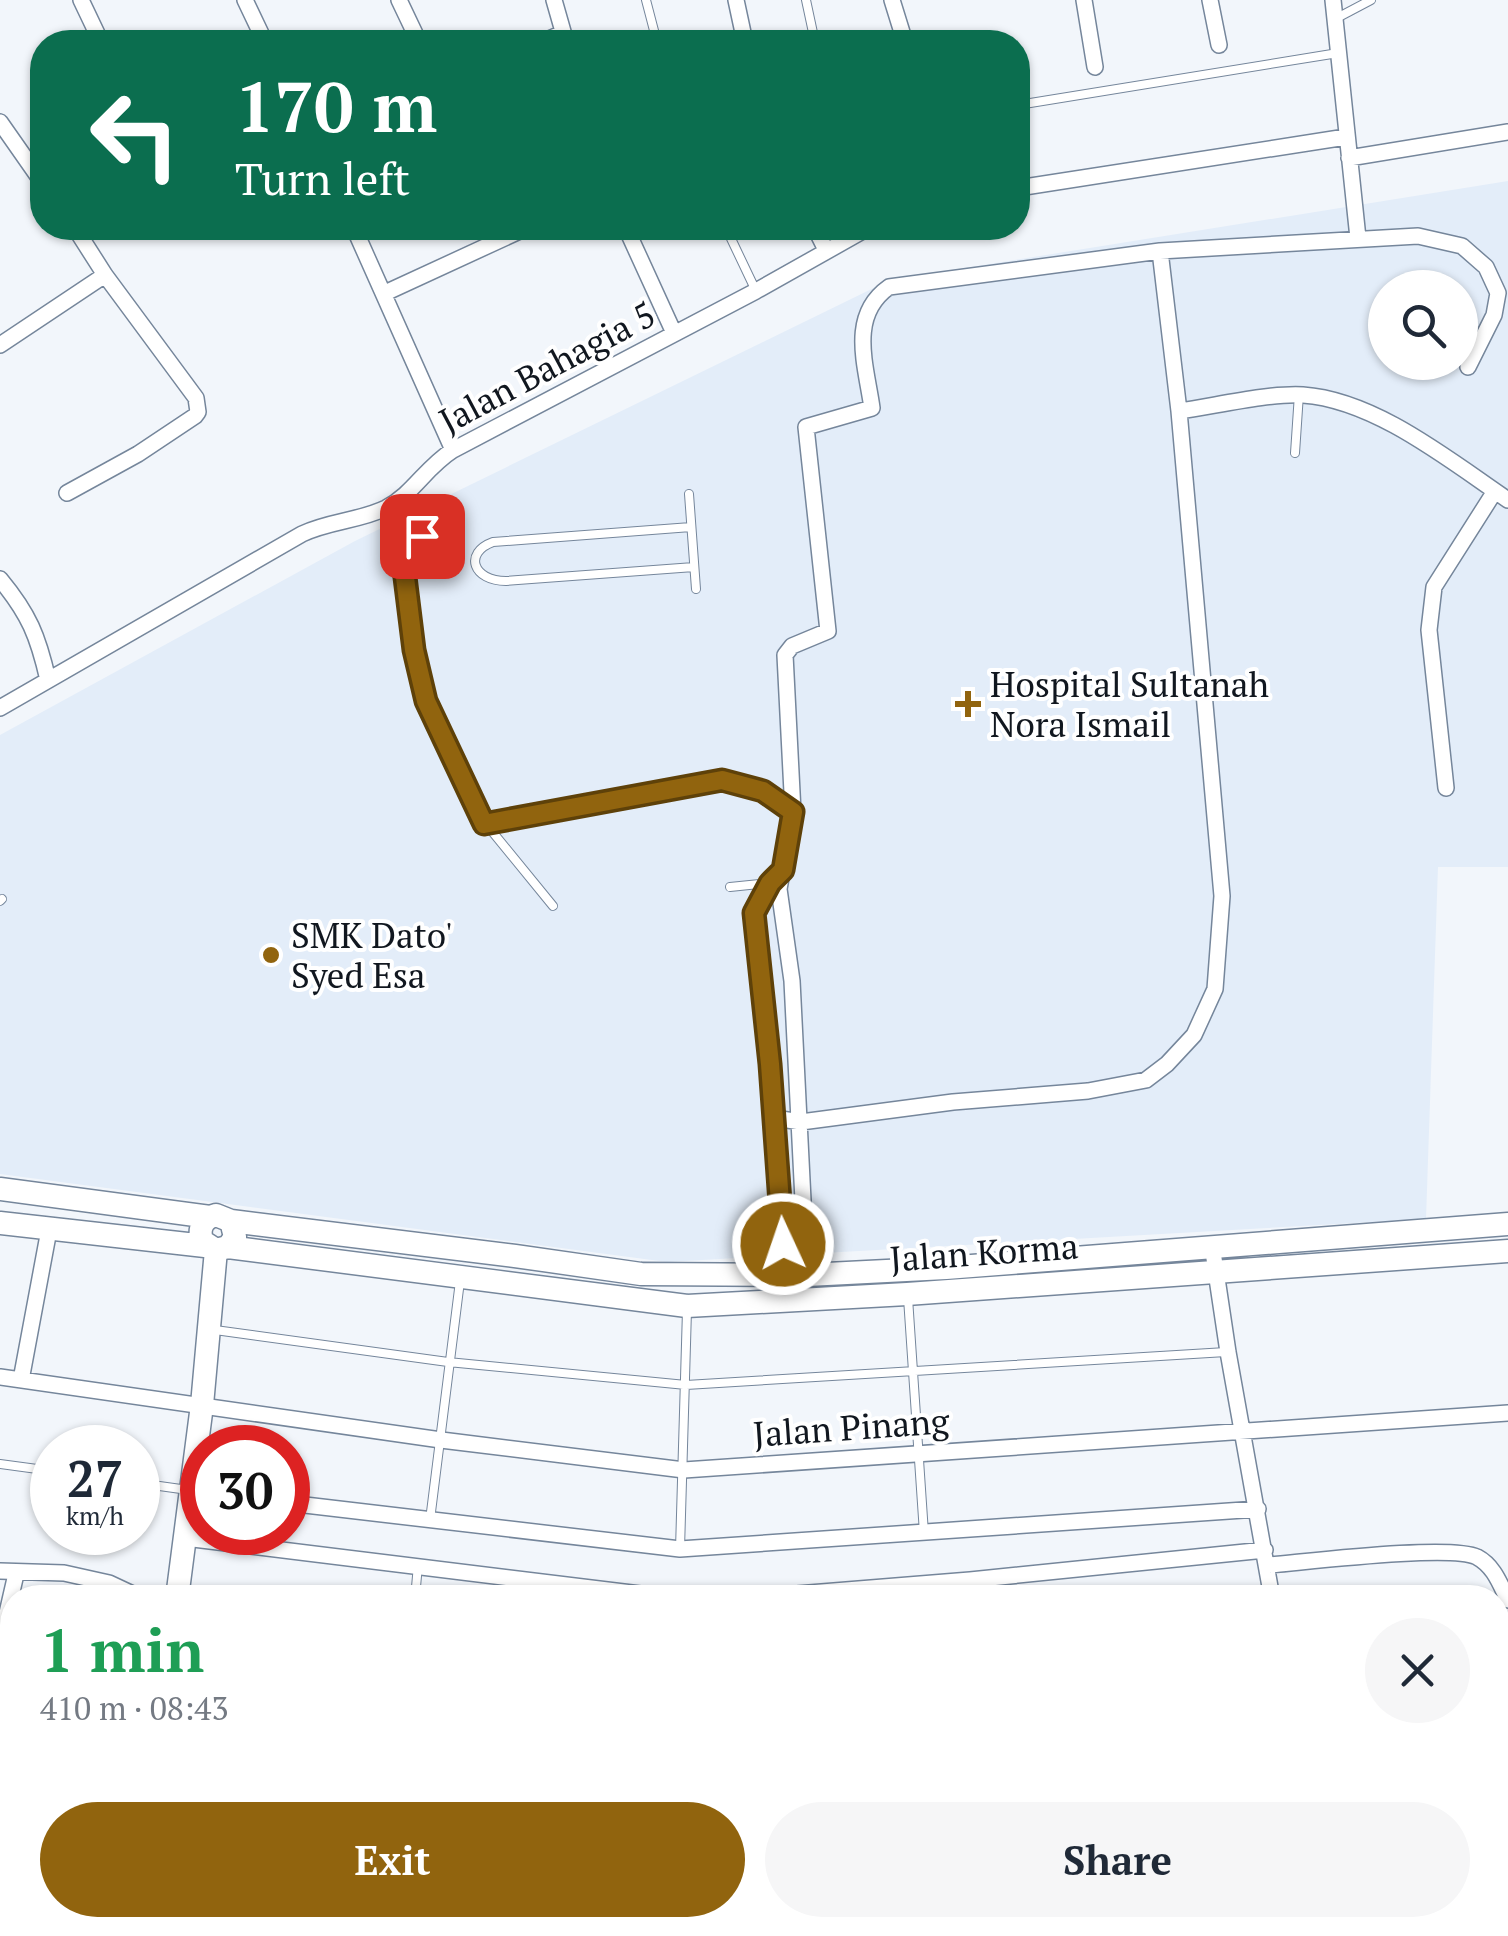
<!DOCTYPE html>
<html lang="en">
<head>
<meta charset="utf-8">
<style>
	:root { --surface:#fff; --page:#f6f6f7; --text:#1f2937; --muted:#747a83; --accent:#91640e }
	body { margin:0; font-family:"PT Serif",serif; background:var(--page); color:var(--text); height:100vh; display:flex; flex-direction:column; font-size:38px; white-space:nowrap }
	* { box-sizing:border-box; margin:0 }
	p { font-size:32px; color:var(--muted) }
	.icon { flex:none; width:55px; height:55px; fill:none; stroke:currentColor; stroke-width:2; stroke-linecap:round; stroke-linejoin:round }
	.map { position:relative; flex:1; overflow:hidden }
	.details { position:absolute; left:0px; top:1585px; width:1510px; height:352px; display:flex; flex-direction:column; background:var(--surface); border-radius:40px 40px 0 0; box-shadow:0 2px 8px #0004 }
	.details>* { flex:none }
	.hud { position:absolute; left:30px; top:30px; width:1000px; height:210px; border-radius:40px; box-shadow:0 2px 8px #0004; background:#0b6e4f; color:#fff; overflow:hidden }
	.fabs { position:absolute; left:1368px; top:270px; display:grid; gap:20px }
	.fabs a { display:grid; place-items:center; width:110px; height:110px; border-radius:50%; background:var(--surface); box-shadow:0 2px 8px #0004; font-size:50px }
	.speed { position:absolute; left:30px; top:1425px; display:flex; gap:20px; font-size:50px; font-weight:700; text-align:center }
	.speed>* { display:grid; place-content:center; width:130px; height:130px; border-radius:50%; background:var(--surface); box-shadow:0 2px 8px #0004; line-height:1 }
	.speed small { font-size:25px; font-weight:400 }
	.speed .limit { border:15px solid #d22; background:#fff; color:#111 }
	.pin { position:absolute; display:grid; place-items:center; width:85px; height:85px; color:#fff; margin:-42px; border-radius:20px; box-shadow:0 5px 15px #0006 }
	.me { position:absolute; width:110px; margin:-55px; rotate:357deg; stroke-linejoin:round; filter:drop-shadow(0 0 8px #0008) }
	.turn { display:flex; align-items:center; gap:35px; height:210px; padding:0 40px; font-size:45px }
	.turn .icon { width:130px; height:130px; stroke-width:2.5 }
	.turn b { display:block; font-size:70px; line-height:85px }
	.round { display:grid; place-items:center; flex:none; width:105px; height:105px; border-radius:52px; background:var(--page) }
	.headline { display:flex; align-items:center; justify-content:space-between; height:170px; padding:0 40px }
	h1 { font-size:60px; font-weight:700; line-height:75px; color:#1e9e55 }
	.primary-button { display:flex; gap:20px; margin-top:auto; padding:20px 40px }
	.primary-button a { flex:1; height:115px; border-radius:60px; background:var(--accent); color:#fff; font-size:40px; font-weight:700; line-height:115px; text-align:center }
	.primary-button a+a { background:var(--page); color:var(--text) }
	.map>svg:first-child { display:block }
	.built { fill:#e3edf9; fill-rule:evenodd }
	.green { fill:#f1e0c7 }
	.lines { fill:none; stroke-linecap:round; stroke-linejoin:round }
	.lane-casing { stroke:#75869b; stroke-width:10 }
	.street-casing { stroke:#75869b; stroke-width:18 }
	.secondary-casing { stroke:#75869b; stroke-width:25 }
	.lane { stroke:#fff; stroke-width:8 }
	.street { stroke:#fff; stroke-width:15 }
	.secondary { stroke:#fff; stroke-width:22 }
	.route-casing { stroke:#5e4109; stroke-width:25 }
	.route { stroke:#91640e; stroke-width:18 }
	.poi-dot { fill:#91640e; stroke:#fff; stroke-width:4 }
	.labels { text-anchor:middle; dominant-baseline:central; stroke-width:8; stroke-linejoin:round; paint-order:stroke }
	.street-label { font-size:35px; fill:#11171f; stroke:#fff }
	.poi-label { font-size:35px; fill:#11171f; stroke:#fff; text-anchor:start }
</style>
</head>
<body>
<div class="map">
<svg width="1508" height="1936" viewBox="0 0 1508 1936">
	<rect width="100%" height="100%" fill="#f2f6fb"/>
	<path class="built" d="M 1508,181 L 1508,867 L 1438,867 L 1426,1219 L 667,1262 L 0,1174 L 0,735 L 355,541 L 890,280 ZM 1385,288 L 1460,288 L 1460,362 L 1385,362 Z"/>
	<path class="green" d="M 109,1925 L 210,1925 L 209,1936 L 103,1936 Z"/>
	<g class="lines">
		<defs>
			<path id="lane" d="M 646,0 L 657,42
				M 806,0 L 815,42
				M 1335,19 L 1371,0
				M 1018,105 L 1338,53
				M 726,228 L 756,291
				M 1295,453 L 1299,394
				M 689,494 L 696,589
				M 691,527 L 493,542 C 463,553 473,581 506,581 L 694,567
				M 438,533 L 411,540 L 403,550 L 414,650 L 426,701 L 477,813 L 553,906
				M 484,824 L 723,779 L 763,791 L 792,811
				M 730,887 L 770,883
				M 0,901 L 2,899
				M 908,1298 L 924,1533
				M 215,1330 L 448,1362 L 686,1385 L 1226,1352
				M 0,1464 L 52,1471
				M 138,1483 L 188,1490
				M 430,1520 L 460,1281
				M 680,1549 L 687,1310
				M 415,1598 L 418,1565
				M 947,1925 L 948,1936"/>
			<path id="street" d="M 81,0 L 101,42
				M 245,0 L 265,42
				M 399,0 L 419,42
				M 554,0 L 566,42
				M 736,0 L 745,42
				M 892,0 L 905,42
				M 1084,0 L 1095,67
				M 1210,0 L 1219,45
				M 1333,0 L 1358,238
				M 542,42 L 563,33
				M 0,122 L 42,182
				M 1349,158 L 1508,132
				M 1018,188 L 1346,137
				M 354,228 L 453,450
				M 626,228 L 674,333
				M 815,228 L 826,250
				M 385,293 L 526,228
				M 0,345 L 105,275
				M 1179,411 C 1215,406 1268,393 1303,395 C 1375,400 1449,460 1508,500
				M 67,493 L 138,454 L 195,416 L 198,412 L 196,398 L 105,275 L 75,228
				M 0,579 C 29,614 38,636 48,680
				M 0,708 L 302,534 C 329,521 359,521 386,508 C 413,494 425,468 453,450 L 756,291 L 868,228
				M 1446,788 L 1429,630 L 1434,587 L 1495,491
				M 774,1118 L 801,1122 L 953,1102 L 1088,1091 L 1146,1080 L 1167,1064 L 1194,1035 L 1215,989 L 1222,896 L 1179,411 L 1160,251
				M 1212,1245 L 1228,1352 L 1272,1598
				M 743,1272 L 777,1257 L 783,1244 L 770,1064 L 754,913 L 780,873
				M 807,1280 L 792,981 L 779,889 L 793,812 L 785,655 L 792,646 L 828,631 L 806,427 L 872,408 C 866,365 848,316 889,287 L 1160,251 L 1418,236 L 1462,246 L 1486,267 L 1498,293 L 1494,315 L 1468,367
				M 0,1377 L 441,1440 L 684,1470 L 1508,1413
				M 21,1380 L 49,1230
				M 288,1503 L 680,1549 L 1258,1509
				M 185,1538 L 673,1598
				M 1269,1565 C 1306,1562 1450,1544 1477,1557 C 1494,1566 1500,1584 1508,1600
				M 0,1571 L 64,1573 L 109,1583 L 141,1598
				M 746,1598 L 970,1580 L 1265,1550
				M 0,1644 L 16,1574
				M 1498,1870 L 1508,1853
				M 44,1936 L 51,1925
				M 234,1936 L 235,1925
				M 445,1936 L 446,1925
				M 669,1936 L 670,1925
				M 1254,1936 L 1259,1925
				M 1456,1936 L 1463,1925"/>
			<path id="secondary" d="M 0,1189 L 210,1217
				M 231,1221 L 515,1256 L 641,1274 L 807,1275 L 946,1268 L 1508,1224
				M 0,1223 L 205,1246
				M 228,1247 L 235,1237 L 231,1221 L 216,1215 C 203,1218 198,1228 202,1241 L 216,1250 L 228,1247 L 687,1306 L 907,1294 L 1508,1251
				M 177,1598 L 202,1405 L 216,1250
				M 0,1864 L 12,1871
				M 90,1936 L 96,1925"/>
		</defs>
		<use href="#lane" class="lane-casing"/>
		<use href="#street" class="street-casing"/>
		<use href="#secondary" class="secondary-casing"/>
		<use href="#lane" class="lane"/>
		<use href="#street" class="street"/>
		<use href="#secondary" class="secondary"/>
	</g>
	<g class="lines">
		<defs>
			<path id="route" d="M 422,536 C 409,542 404,548 403,561 L 414,650 L 426,701 L 484,824 L 722,780 L 763,791 L 793,812 L 783,870 L 770,883 L 754,913 L 770,1064 L 783,1244"/>
		</defs>
		<use href="#route" class="route-casing"/>
		<use href="#route" class="route"/>
	</g>
	<g class="poi-dot">
		<path d="M963 689h10v10h10v10h-10v10h-10v-10h-10v-10h10z"/>
		<circle cx="271" cy="955" r="10"/>
	</g>
	<g class="labels">
		<g class="street-label">
			<text transform="translate(547 367) rotate(-28)">Jalan Bahagia 5</text>
			<text transform="translate(984 1252) rotate(-4)">Jalan Korma</text>
			<text transform="translate(851 1427) rotate(-4)">Jalan Pinang</text>
		</g>
		<g class="poi-label">
			<text x="990" y="684">Hospital Sultanah<tspan x="990" dy="40">Nora Ismail</tspan></text>
			<text x="291" y="935">SMK Dato'<tspan x="291" dy="40">Syed Esa</tspan></text>
		</g>
	</g>
</svg>
<div class="fabs">
<a><svg class="icon" aria-label="search" viewBox="0 0 24 24"><circle cx="10" cy="10" r="6"/><path d="M15 15l6 6"/></svg></a>
</div>
<div class="speed"><div>27<small>km/h</small></div><div class="limit">30</div></div>
<div class="pin" style="left:422px;top:536px;background:#d93025"><svg class="icon" aria-label="arrive" viewBox="0 0 24 24"><path d="M6 21V4h12l-3 4 3 4H6"/></svg></div>
<svg class="me" style="left:783px;top:1244px" viewBox="-20 -20 40 40"><circle r="17" fill="#91640e" stroke="#fff" stroke-width="3"/><path d="M0-11L8 9 0 5-8 9z" fill="#fff"/></svg>
<div class="hud">
<div class="turn"><svg class="icon" aria-label="left" viewBox="0 0 24 24"><path d="M17 20v-9H6M10 6l-5 5 5 5"/></svg><div><b>170 m</b>Turn left</div></div>
</div>
<section class="details">
<div class="headline"><div><h1>1 min</h1><p>410 m · 08:43</p></div><a class="round"><svg class="icon" aria-label="close" viewBox="0 0 24 24"><path d="M6 6l12 12M18 6L6 18"/></svg></a></div>
<div class="primary-button"><a>Exit</a><a>Share</a></div>
</section>
</div>
</body>
</html>
